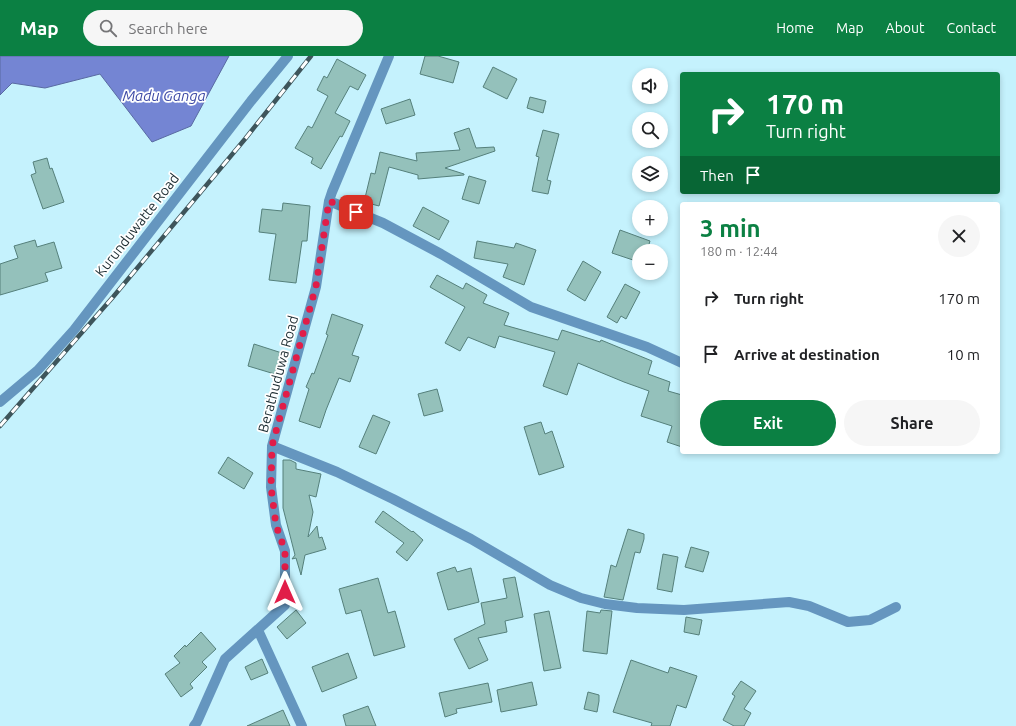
<!DOCTYPE html>
<html lang="en">
<head>
<meta charset="utf-8">
<style>
	:root { --surface:#fff; --page:#f6f6f6; --text:#202124; --muted:#757577; --accent:#0b8043 }
	body { margin:0; font-family:Ubuntu,sans-serif; background:var(--page); color:var(--text); height:100vh; display:flex; flex-direction:column; font-size:15px; white-space:nowrap }
	* { box-sizing:border-box; margin:0 }
	p { font-size:13px; color:var(--muted) }
	.icon { flex:none; width:22px; height:22px; fill:none; stroke:currentColor; stroke-width:2; stroke-linecap:round; stroke-linejoin:round }
	.map { position:relative; flex:1; overflow:hidden }
	.drawer { position:absolute; left:680px; top:146px; width:320px; height:252px; display:flex; flex-direction:column; background:var(--surface); border-radius:4px; box-shadow:0 2px 6px #0003 }
	.drawer>* { flex:none }
	.hud { position:absolute; left:680px; top:16px; width:320px; height:122px; border-radius:4px; box-shadow:0 2px 6px #0003; background:#0b8043; color:#fff; overflow:hidden }
	.tools { position:absolute; left:632px; top:12px; display:grid; gap:8px }
	.tools a { display:grid; place-items:center; width:36px; height:36px; border-radius:50%; background:var(--surface); box-shadow:0 2px 6px #0003; font-size:20px }
	.pin { position:absolute; display:grid; place-items:center; width:34px; height:34px; color:#fff; margin:-17px; border-radius:8px; box-shadow:0 2px 6px #0006 }
	.me { position:absolute; width:44px; margin:-22px; rotate:0deg; stroke-linejoin:round; filter:drop-shadow(0 0 3px #0008) }
	.turn { display:flex; align-items:center; gap:14px; height:84px; padding:0 20px; font-size:18px }
	.turn .icon { width:52px; height:52px; stroke-width:2.5 }
	.turn b { display:block; font-size:28px; line-height:34px }
	.then { display:flex; align-items:center; height:38px; padding:0 20px; background:#0003; gap:8px; font-size:15px }
	.round { display:grid; place-items:center; flex:none; width:42px; height:42px; border-radius:21px; background:var(--page) }
	.overview { display:flex; align-items:center; justify-content:space-between; height:68px; padding:0 20px }
	h1 { font-size:24px; font-weight:700; line-height:30px; color:var(--accent) }
	.cta { display:flex; gap:8px; margin-top:auto; padding:8px 20px }
	.cta a { flex:1; height:46px; border-radius:24px; background:var(--accent); color:#fff; font-size:16px; font-weight:700; line-height:46px; text-align:center }
	.cta a+a { background:var(--page); color:var(--text) }
	ul { padding:0; list-style:none }
	li { display:flex; align-items:center; gap:12px; height:56px; padding:0 20px }
	li div { flex:1 }
	li b { display:block; font-size:15px }
	li em { font-style:normal }
	header { display:flex; align-items:center; gap:24px; box-sizing:border-box; height:56px; padding:0 20px; background:var(--accent); color:#fff }
	header strong { font-size:19px }
	nav { display:flex; gap:22px; margin-inline-start:auto; font-size:14px }
	.search { width:280px; height:36px; background:var(--page); display:flex; align-items:center; gap:10px; box-sizing:border-box; padding:0 14px; border-radius:22px; color:var(--muted); font-size:15px }
	.map>svg:first-child { display:block }
	.water { fill:#7485d3; stroke:#596aa2 }
	.building { fill:#94c1bb; stroke:#55807b }
	.lines { fill:none; stroke-linecap:round; stroke-linejoin:round }
	.minor { stroke:#6596bf; stroke-width:10 }
	.rail-casing { stroke:#3e555b; stroke-width:4.5 }
	.rail { stroke:#fff; stroke-width:3; stroke-dasharray:9; stroke-linecap:butt }
	.route { stroke:#e11d48; stroke-width:7; stroke-dasharray:0 12.6 }
	.labels { text-anchor:middle; dominant-baseline:central; stroke-width:3.5; stroke-linejoin:round; paint-order:stroke }
	.street-label { font-size:14px; fill:#1b2c31; stroke:#fff }
	.water-label { font-size:15px; font-style:italic; fill:#3d49a5; stroke:#fff }
</style>
</head>
<body>
<header>
<strong>Map</strong>
<div class="search"><svg class="icon" aria-label="search" viewBox="0 0 24 24"><circle cx="10" cy="10" r="6"/><path d="M15 15l6 6"/></svg>Search here</div>
<nav><a>Home</a><a>Map</a><a>About</a><a>Contact</a></nav>
</header>
<div class="map">
<svg width="1016" height="670" viewBox="0 0 1016 670">
	<rect width="100%" height="100%" fill="#c5f2fd"/>
	<path class="water" d="M 0,0 L 229,0 L 191,70 L 152,86 L 100,18 L 45,32 L 12,27 L 0,39 Z"/>
	<path class="building" d="M 425,0 L 438,0 L 459,6 L 453,27 L 420,18 Z
		M 337,3 L 366,19 L 358,34 L 350,30 L 335,57 L 350,65 L 342,81 L 340,80 L 321,113 L 311,107 L 313,102 L 295,92 L 308,70 L 312,72 L 328,40 L 317,34 L 324,20 L 327,22 Z
		M 493,11 L 517,23 L 507,43 L 483,31 Z
		M 530,41 L 546,45 L 543,57 L 527,52 Z
		M 410,43 L 415,59 L 386,68 L 381,53 Z
		M 469,72 L 476,92 L 494,91 L 495,95 L 445,112 L 464,118 L 464,119 L 418,123 L 418,119 L 389,111 L 379,150 L 364,146 L 371,117 L 375,118 L 380,96 L 417,105 L 416,97 L 460,94 L 454,77 Z
		M 543,74 L 559,78 L 547,124 L 551,125 L 548,138 L 532,135 L 539,101 L 536,100 Z
		M 47,102 L 50,113 L 52,112 L 64,146 L 43,153 L 31,119 L 36,117 L 33,106 Z
		M 469,120 L 486,125 L 479,148 L 462,143 Z
		M 283,147 L 310,150 L 307,185 L 302,185 L 296,227 L 269,224 L 276,178 L 259,176 L 262,153 L 282,155 Z
		M 423,151 L 449,165 L 439,184 L 413,170 Z
		M 620,174 L 650,185 L 647,195 L 639,195 L 639,206 L 612,197 Z
		M 35,184 L 37,191 L 54,186 L 62,212 L 45,217 L 48,225 L 0,239 L 0,208 L 18,202 L 14,190 Z
		M 477,185 L 514,192 L 516,187 L 536,194 L 524,229 L 503,221 L 508,208 L 474,202 Z
		M 583,205 L 601,216 L 585,245 L 567,234 Z
		M 437,219 L 463,233 L 466,227 L 487,239 L 483,247 L 509,257 L 504,269 L 558,284 L 562,274 L 600,286 L 601,284 L 652,305 L 648,318 L 670,326 L 668,335 L 682,339 L 682,391 L 667,386 L 672,370 L 641,360 L 649,335 L 624,326 L 578,307 L 567,339 L 543,330 L 555,296 L 499,280 L 495,292 L 468,281 L 460,295 L 445,287 L 465,251 L 430,231 Z
		M 625,228 L 640,236 L 626,263 L 621,260 L 617,267 L 607,261 Z
		M 332,258 L 363,269 L 352,299 L 359,301 L 350,326 L 339,322 L 326,354 L 320,372 L 299,365 L 309,333 L 306,331 L 312,317 L 314,318 L 328,279 L 326,278 Z
		M 254,288 L 285,298 L 278,319 L 248,310 Z
		M 437,333 L 443,355 L 424,360 L 418,338 Z
		M 373,359 L 390,366 L 376,398 L 359,391 Z
		M 541,366 L 545,378 L 552,375 L 564,411 L 539,419 L 524,371 Z
		M 228,401 L 253,417 L 244,433 L 218,417 Z
		M 283,404 L 290,404 L 296,407 L 296,413 L 321,418 L 316,441 L 309,439 L 313,456 L 308,481 L 317,470 L 319,482 L 322,481 L 326,493 L 305,499 L 301,519 L 296,502 L 292,503 L 295,499 L 283,452 Z
		M 383,455 L 412,476 L 413,475 L 423,484 L 407,505 L 396,496 L 404,487 L 375,466 Z
		M 628,473 L 644,478 L 644,483 L 640,497 L 635,496 L 623,544 L 604,541 L 611,509 L 616,511 Z
		M 691,491 L 709,496 L 703,516 L 685,511 Z
		M 663,498 L 678,501 L 672,536 L 657,533 Z
		M 455,511 L 457,516 L 471,512 L 479,546 L 448,554 L 437,517 Z
		M 515,521 L 523,561 L 505,565 L 507,576 L 478,582 L 488,604 L 469,613 L 454,583 L 485,568 L 481,547 L 507,542 L 503,523 Z
		M 378,522 L 388,557 L 395,555 L 405,591 L 374,600 L 361,554 L 346,558 L 339,533 Z
		M 296,554 L 306,567 L 287,583 L 277,571 Z
		M 601,554 L 612,555 L 607,598 L 583,595 L 587,555 L 600,557 Z
		M 549,555 L 561,612 L 544,615 L 534,558 Z
		M 686,561 L 702,564 L 699,579 L 684,576 Z
		M 201,576 L 216,593 L 202,606 L 207,611 L 190,628 L 193,632 L 181,641 L 165,618 L 180,607 L 174,600 L 185,589 L 186,591 Z
		M 348,597 L 357,622 L 322,636 L 312,611 Z
		M 262,603 L 268,617 L 251,624 L 245,611 Z
		M 631,604 L 668,617 L 670,611 L 697,620 L 686,652 L 677,649 L 670,670 L 651,670 L 652,667 L 613,656 Z
		M 741,625 L 756,635 L 744,653 L 751,657 L 744,670 L 734,670 L 723,664 L 735,640 L 732,638 Z
		M 532,626 L 537,649 L 501,656 L 497,634 Z
		M 488,627 L 492,646 L 456,653 L 457,657 L 445,661 L 439,637 Z
		M 588,636 L 599,639 L 599,645 L 597,656 L 584,653 Z
		M 368,650 L 376,670 L 346,670 L 343,659 Z
		M 283,654 L 290,670 L 247,670 Z"/>
	<g class="lines">
		<path class="minor" d="M 329,145 L 383,167 L 441,198 L 531,251 L 647,291 L 682,307
			M 0,346 L 38,314 L 74,274 L 251,45 L 288,0
			M 272,390 L 337,416 L 393,443 L 471,483 L 550,529 L 581,542 L 605,548 L 637,552 L 684,554 L 789,546 L 809,550 L 848,566 L 870,564 L 896,551
			M 258,574 L 302,670
			M 194,670 L 197,666 L 225,603 L 285,549 L 285,495 L 276,469 L 271,431 L 272,390 L 316,231 L 329,145 L 332,136 L 389,0"/>
		<defs>
			<path id="rail" d="M 0,370 L 113,241 L 245,83 L 311,0"/>
		</defs>
		<use href="#rail" class="rail-casing"/>
		<use href="#rail" class="rail"/>
	</g>
	<g class="lines">
		<path class="route" d="M 285,536 L 285,495 L 276,469 L 271,431 L 272,390 L 316,230 L 329,145 L 356,156"/>
	</g>
	<g class="labels">
		<g class="street-label">
			<text transform="translate(137 169) rotate(-52)">Kurunduwatte Road</text>
			<text transform="translate(278 318) rotate(-75)">Berathuduwa Road</text>
		</g>
		<g class="water-label">
			<text x="164" y="39">Madu Ganga</text>
		</g>
	</g>
</svg>
<div class="tools">
<a><svg class="icon" aria-label="sound" viewBox="0 0 24 24"><path d="M4 9h4l5-4v14l-5-4H4zM17 9q2 3 0 6"/></svg></a>
<a><svg class="icon" aria-label="search" viewBox="0 0 24 24"><circle cx="10" cy="10" r="6"/><path d="M15 15l6 6"/></svg></a>
<a><svg class="icon" aria-label="layers" viewBox="0 0 24 24"><path d="M12 4l9 5-9 5-9-5zM3 14l9 5 9-5"/></svg></a>
<a>+</a>
<a>−</a>
</div>
<div class="pin" style="left:356px;top:156px;background:#d93025"><svg class="icon" aria-label="arrive" viewBox="0 0 24 24"><path d="M6 21V4h12l-3 4 3 4H6"/></svg></div>
<svg class="me" style="left:285px;top:536px" viewBox="-20 -20 40 40"><path d="M0-17L14 15 0 8-14 15z" fill="#e11d48" stroke="#fff" stroke-width="4"/></svg>
<div class="hud">
<div class="turn"><svg class="icon" aria-label="right" viewBox="0 0 24 24"><path d="M7 20v-9h11M14 6l5 5-5 5"/></svg><div><b>170 m</b>Turn right</div></div>
<div class="then">Then<svg class="icon" aria-label="arrive" viewBox="0 0 24 24"><path d="M6 21V4h12l-3 4 3 4H6"/></svg></div>
</div>
<section class="drawer">
<div class="overview"><div><h1>3 min</h1><p>180 m · 12:44</p></div><a class="round"><svg class="icon" aria-label="close" viewBox="0 0 24 24"><path d="M6 6l12 12M18 6L6 18"/></svg></a></div>
<ul>
<li><svg class="icon" aria-label="right" viewBox="0 0 24 24"><path d="M7 20v-9h11M14 6l5 5-5 5"/></svg><div><b>Turn right</b></div><em>170 m</em></li>
<li><svg class="icon" aria-label="arrive" viewBox="0 0 24 24"><path d="M6 21V4h12l-3 4 3 4H6"/></svg><div><b>Arrive at destination</b></div><em>10 m</em></li>
</ul>
<div class="cta"><a>Exit</a><a>Share</a></div>
</section>
</div>
</body>
</html>
